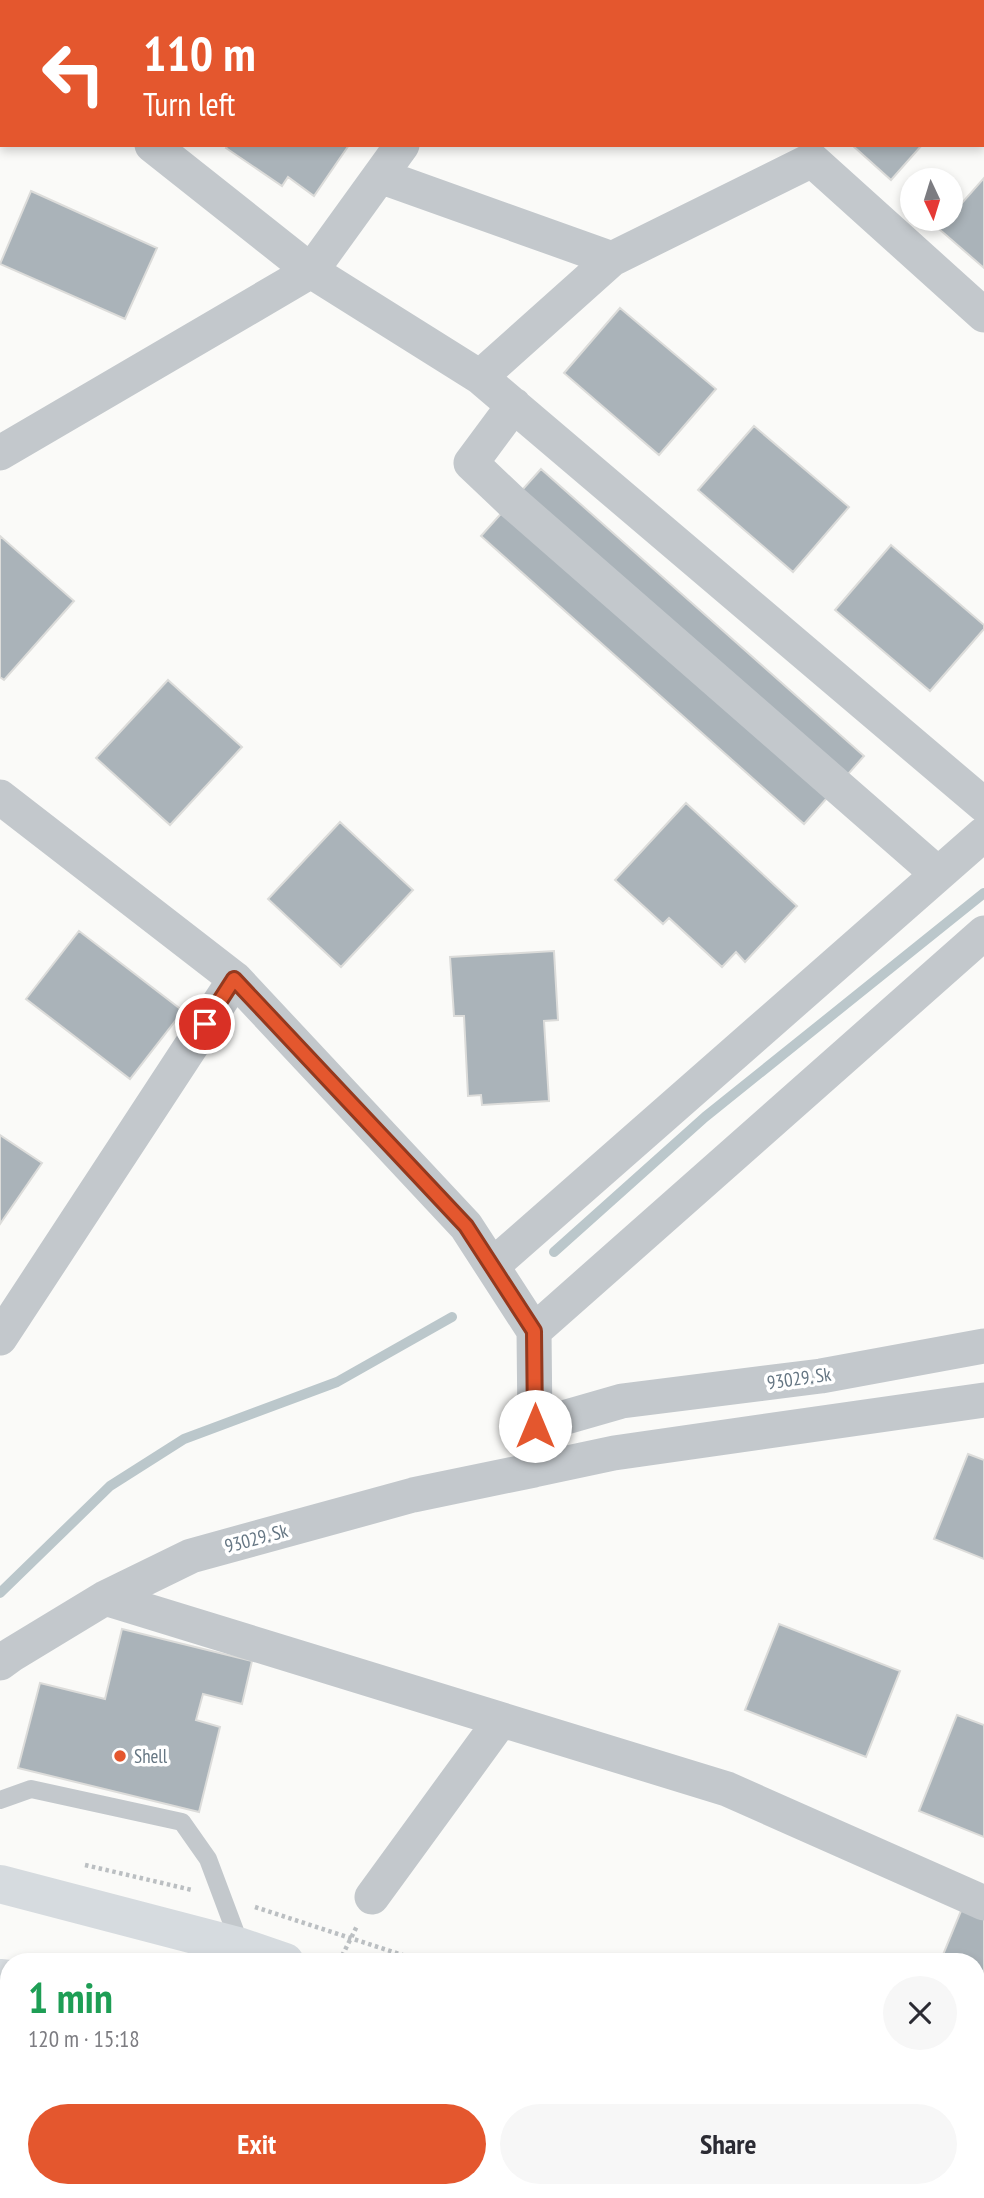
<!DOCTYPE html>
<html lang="en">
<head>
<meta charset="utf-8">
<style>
	:root { --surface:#fff; --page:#f7f7f7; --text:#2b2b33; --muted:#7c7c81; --accent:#e4572e }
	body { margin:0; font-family:"PT Sans Narrow",sans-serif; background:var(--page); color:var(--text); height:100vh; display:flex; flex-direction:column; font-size:26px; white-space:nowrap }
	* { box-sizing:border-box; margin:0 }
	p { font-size:23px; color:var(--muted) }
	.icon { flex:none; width:38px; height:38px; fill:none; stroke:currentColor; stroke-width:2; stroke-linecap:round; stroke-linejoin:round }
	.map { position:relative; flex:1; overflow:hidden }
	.panel { position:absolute; left:0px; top:1953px; width:985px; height:245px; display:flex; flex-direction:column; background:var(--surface); border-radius:28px 28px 0 0; box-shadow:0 4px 10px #0003 }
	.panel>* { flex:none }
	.guide { position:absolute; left:0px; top:0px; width:985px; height:147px; box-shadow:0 4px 10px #0003; background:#e4572e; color:#fff; overflow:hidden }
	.needle { width:46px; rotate:176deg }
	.tools { position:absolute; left:900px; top:168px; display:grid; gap:14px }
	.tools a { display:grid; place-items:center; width:63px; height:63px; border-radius:50%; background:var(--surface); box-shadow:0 4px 10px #0003; font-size:35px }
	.pin { position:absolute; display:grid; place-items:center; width:60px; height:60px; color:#fff; margin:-30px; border:4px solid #fff; border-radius:50%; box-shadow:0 2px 7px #0007 }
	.me { position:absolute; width:77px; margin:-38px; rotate:0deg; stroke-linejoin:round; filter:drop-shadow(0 0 5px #0008) }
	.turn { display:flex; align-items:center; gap:24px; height:147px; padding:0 28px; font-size:32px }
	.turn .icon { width:91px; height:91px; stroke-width:2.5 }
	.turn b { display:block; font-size:49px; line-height:60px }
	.round { display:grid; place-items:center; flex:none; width:74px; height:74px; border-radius:37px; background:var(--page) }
	.summary { display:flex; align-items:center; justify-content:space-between; height:119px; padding:0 28px }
	h1 { font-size:42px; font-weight:700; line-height:52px; color:#1e9e55 }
	.primary-button { display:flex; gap:14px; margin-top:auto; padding:14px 28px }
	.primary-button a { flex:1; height:80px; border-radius:42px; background:var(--accent); color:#fff; font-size:28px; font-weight:700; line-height:80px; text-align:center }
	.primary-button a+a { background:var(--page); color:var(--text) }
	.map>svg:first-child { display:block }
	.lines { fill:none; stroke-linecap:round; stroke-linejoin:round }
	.stream { stroke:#bbc7cb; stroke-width:10 }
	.building { fill:#aab3b9; stroke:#dcdcda; stroke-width:2 }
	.path { stroke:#bbbfc2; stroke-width:4.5; stroke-dasharray:3.5 3.5; stroke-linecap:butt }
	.lane { stroke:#c3c8cc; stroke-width:18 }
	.street { stroke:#c3c8cc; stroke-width:35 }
	.primary { stroke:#d6dbdf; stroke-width:38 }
	.route-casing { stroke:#94391e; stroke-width:18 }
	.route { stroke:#e4572e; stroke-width:12 }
	.poi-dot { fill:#e4572e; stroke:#fff; stroke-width:2.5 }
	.labels { text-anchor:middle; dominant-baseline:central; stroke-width:7; stroke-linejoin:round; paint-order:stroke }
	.street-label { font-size:19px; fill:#657683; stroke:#fff }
	.poi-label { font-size:19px; fill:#657683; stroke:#fff; text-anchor:start }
</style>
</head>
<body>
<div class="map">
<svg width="984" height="2198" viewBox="0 0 984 2198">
	<rect width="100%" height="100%" fill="#fafaf8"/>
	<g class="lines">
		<path class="stream" d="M 554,1252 L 705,1117 L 984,893
			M 0,1593 L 110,1486 L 184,1439 L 337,1382 L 452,1317"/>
	</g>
	<path class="building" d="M 37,0 L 87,0 L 86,2 Z
		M 281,0 L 362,0 L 361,2 Z
		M 398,0 L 474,0 L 396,2 Z
		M 557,0 L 584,0 L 586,2 L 556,2 Z
		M 682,0 L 756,0 L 754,2 Z
		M 228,145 L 349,145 L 314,196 L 288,177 L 282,186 L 226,148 Z
		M 852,145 L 922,145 L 891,180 Z
		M 984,178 L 984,268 L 939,229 Z
		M 31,191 L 157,248 L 125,319 L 0,264 Z
		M 620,308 L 716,389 L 659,455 L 564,373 Z
		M 754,426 L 849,507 L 793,572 L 698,490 Z
		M 541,469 L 864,756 L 804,824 L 481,536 Z
		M 0,536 L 74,601 L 4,680 L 0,677 Z
		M 891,545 L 984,625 L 984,629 L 930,691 L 835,610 Z
		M 168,680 L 242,747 L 170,825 L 96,758 Z
		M 686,803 L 797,906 L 745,962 L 736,952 L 722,967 L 669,918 L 663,924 L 615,880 Z
		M 340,822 L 413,890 L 341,967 L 268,899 Z
		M 79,931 L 183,1011 L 130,1079 L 26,999 Z
		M 554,951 L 558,1020 L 544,1021 L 549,1101 L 482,1105 L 481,1095 L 468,1096 L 464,1016 L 454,1016 L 450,957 Z
		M 0,1135 L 42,1163 L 0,1224 Z
		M 968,1454 L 984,1460 L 984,1559 L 934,1539 Z
		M 779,1624 L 900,1671 L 866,1757 L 745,1710 Z
		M 122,1629 L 252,1661 L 242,1704 L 203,1694 L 196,1720 L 220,1727 L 199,1812 L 18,1768 L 40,1683 L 105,1699 Z
		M 957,1715 L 984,1725 L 984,1837 L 919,1811 Z
		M 963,1906 L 984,1914 L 984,2028 L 976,2025 L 976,1962 L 940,1962 Z
		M 29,2189 L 134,2189 L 140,2191 L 139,2198 L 27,2198 Z"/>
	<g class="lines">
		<path class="path" d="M 85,1865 L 192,1890
			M 255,1907 L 424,1962
			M 339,1962 L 357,1926
			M 0,2023 L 9,2024"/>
		<path class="lane" d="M 0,1800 L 31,1789 L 182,1822 L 208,1859 L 241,1947"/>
		<path class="street" d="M 222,2 L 223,0
			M 509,2 L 510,0
			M 0,52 L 2,53
			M 152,145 L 311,271 L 480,377 L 984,805
			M 380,176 L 612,259
			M 480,377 L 612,259 L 812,160 L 984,315
			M 514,405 L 471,463 L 511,501 L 938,874
			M 0,453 L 311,271 L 402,145
			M 0,797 L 235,979 L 466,1226 L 534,1331 L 535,1426
			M 492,1266 L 984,834
			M 534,1331 L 984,933
			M 0,1338 L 235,979
			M 534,1470 L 614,1453 L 984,1400
			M 105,1598 L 727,1789 L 984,1903
			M 0,1663 L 11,1655 L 105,1598 L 191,1556 L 413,1495 L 534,1470 L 535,1426 L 622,1401 L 821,1376 L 984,1346
			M 372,1897 L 501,1720
			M 976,2160 L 984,2152
			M 342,2198 L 346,2189"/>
		<path class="primary" d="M 0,1884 L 241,1947 L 285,1962
			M 0,1978 L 9,1979
			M 670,2189 L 695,2198
			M 951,2189 L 977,2198"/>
	</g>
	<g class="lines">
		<defs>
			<path id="route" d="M 205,1024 L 234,979 L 466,1226 L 534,1331 L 535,1426"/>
		</defs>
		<use href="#route" class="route-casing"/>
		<use href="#route" class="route"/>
	</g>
	<circle class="poi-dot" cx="120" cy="1756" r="7"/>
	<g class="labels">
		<g class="street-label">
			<text transform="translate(799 1378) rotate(-8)">93029. Sk</text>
			<text transform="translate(256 1538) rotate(-15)">93029. Sk</text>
		</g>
		<g class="poi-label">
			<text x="134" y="1756">Shell</text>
		</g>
	</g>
</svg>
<div class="tools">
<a><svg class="needle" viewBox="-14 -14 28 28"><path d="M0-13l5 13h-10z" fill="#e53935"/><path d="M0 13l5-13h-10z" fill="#7c7c81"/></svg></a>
</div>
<div class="pin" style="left:205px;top:1024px;background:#d93025"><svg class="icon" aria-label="arrive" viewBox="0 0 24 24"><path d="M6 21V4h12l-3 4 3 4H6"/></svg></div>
<svg class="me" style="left:535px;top:1426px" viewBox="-20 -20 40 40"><circle r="19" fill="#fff"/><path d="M0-13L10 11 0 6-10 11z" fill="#e4572e"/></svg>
<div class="guide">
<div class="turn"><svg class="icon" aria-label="left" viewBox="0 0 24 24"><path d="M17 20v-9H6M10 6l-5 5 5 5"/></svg><div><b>110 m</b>Turn left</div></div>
</div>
<section class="panel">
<div class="summary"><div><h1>1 min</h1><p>120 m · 15:18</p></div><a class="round"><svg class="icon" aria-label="close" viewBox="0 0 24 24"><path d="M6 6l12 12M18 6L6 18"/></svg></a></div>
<div class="primary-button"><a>Exit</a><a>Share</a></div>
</section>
</div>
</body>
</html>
